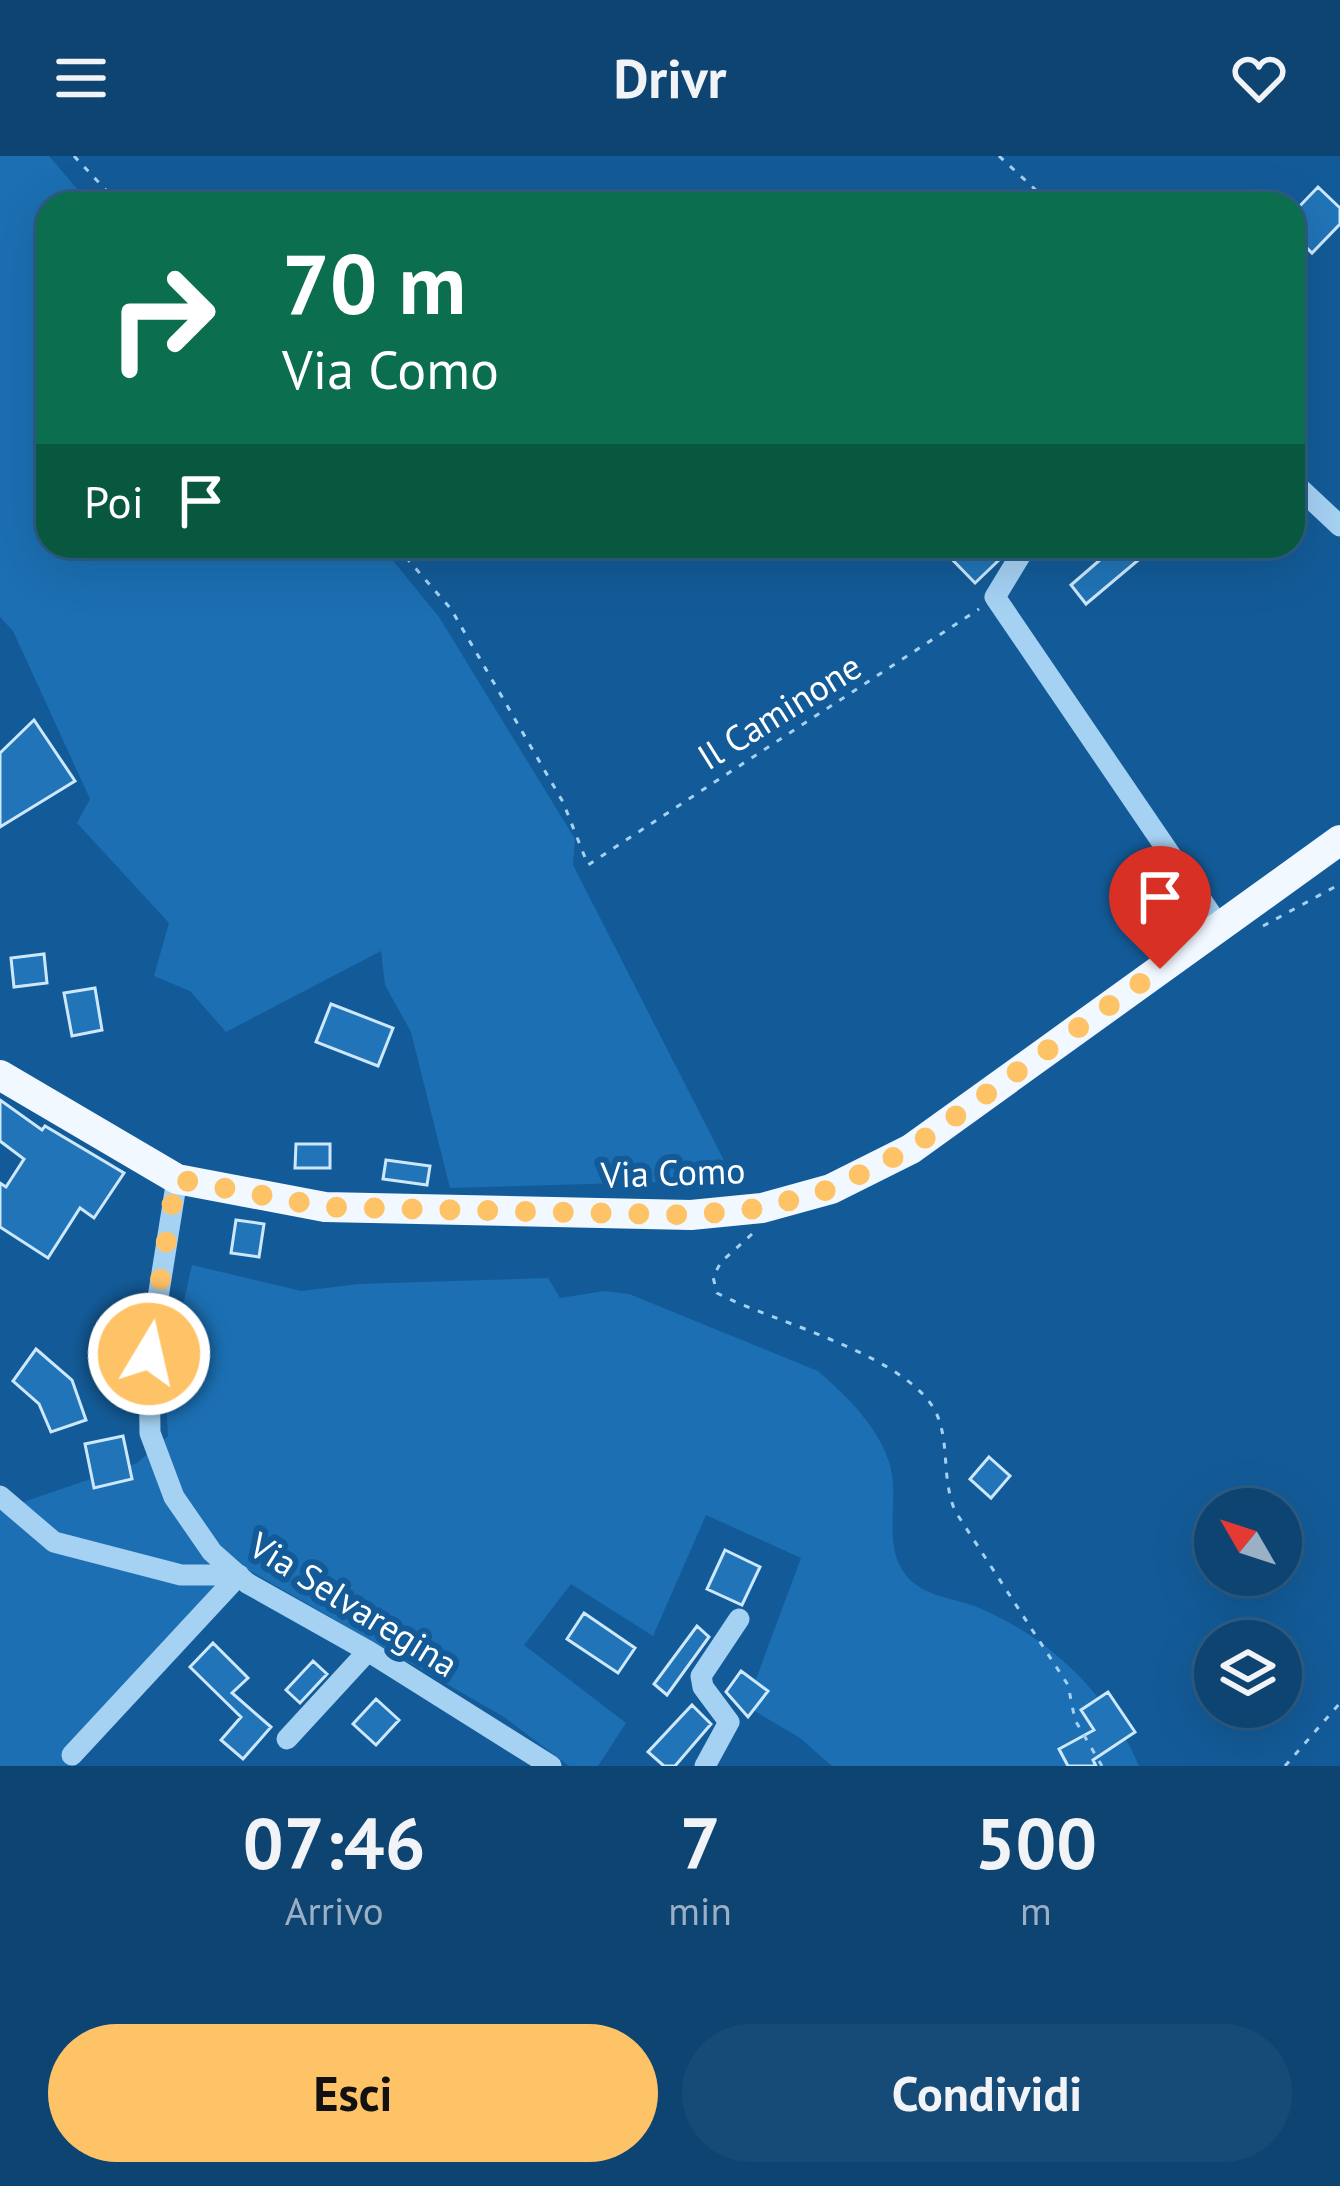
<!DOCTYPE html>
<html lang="it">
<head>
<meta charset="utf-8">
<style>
	:root { --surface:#0e4472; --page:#174b77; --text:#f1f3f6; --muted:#9bb0c4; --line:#2e5c84; --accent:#ffc367 }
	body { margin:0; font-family:"PT Sans",sans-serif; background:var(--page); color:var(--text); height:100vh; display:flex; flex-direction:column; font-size:45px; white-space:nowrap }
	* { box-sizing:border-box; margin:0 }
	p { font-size:39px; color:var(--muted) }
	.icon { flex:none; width:66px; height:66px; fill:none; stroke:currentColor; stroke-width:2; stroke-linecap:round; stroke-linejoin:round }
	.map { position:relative; height:1610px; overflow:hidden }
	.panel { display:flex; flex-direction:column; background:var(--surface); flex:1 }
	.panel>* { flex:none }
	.top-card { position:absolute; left:36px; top:36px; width:1269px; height:366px; border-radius:36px; box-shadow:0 12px 48px #0002,0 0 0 3px var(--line); background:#0b6e4f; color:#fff; overflow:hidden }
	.needle { width:78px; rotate:309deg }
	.controls { position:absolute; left:1194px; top:1332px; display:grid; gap:24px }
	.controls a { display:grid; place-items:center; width:108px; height:108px; border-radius:50%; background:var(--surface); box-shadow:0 12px 48px #0002,0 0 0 3px var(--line); font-size:60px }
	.pin { position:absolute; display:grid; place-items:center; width:102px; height:102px; color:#fff; margin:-123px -51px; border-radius:50% 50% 50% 0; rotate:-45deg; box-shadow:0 0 12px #0007 }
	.pin .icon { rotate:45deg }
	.me { position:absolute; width:132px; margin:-66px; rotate:9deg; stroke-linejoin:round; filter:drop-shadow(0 0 9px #0008) }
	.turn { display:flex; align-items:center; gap:42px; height:252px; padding:0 48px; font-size:54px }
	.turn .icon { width:156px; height:156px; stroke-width:2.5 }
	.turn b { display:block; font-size:84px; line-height:102px }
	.then { display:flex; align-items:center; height:114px; padding:0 48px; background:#0003; gap:24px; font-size:45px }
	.eta { display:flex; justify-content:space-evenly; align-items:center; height:204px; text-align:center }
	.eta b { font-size:72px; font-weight:800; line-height:84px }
	.cta { display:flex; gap:24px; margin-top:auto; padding:24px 48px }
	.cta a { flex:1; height:138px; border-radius:72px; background:var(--accent); color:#111; font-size:48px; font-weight:800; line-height:138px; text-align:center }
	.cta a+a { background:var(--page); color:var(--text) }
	header { display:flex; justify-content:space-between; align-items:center; height:156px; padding:0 48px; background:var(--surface); font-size:54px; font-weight:800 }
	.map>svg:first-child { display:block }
	.green { fill:#1b6fb2 }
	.building { fill:#2174b7; stroke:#cde8fd; stroke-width:3 }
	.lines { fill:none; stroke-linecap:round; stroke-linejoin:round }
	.path { stroke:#a5d1f3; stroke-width:3; stroke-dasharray:6 9; stroke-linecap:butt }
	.minor { stroke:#a5d1f3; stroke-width:21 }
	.major { stroke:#f1f8ff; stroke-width:30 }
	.route { stroke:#ffc367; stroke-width:21; stroke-dasharray:0 37.8 }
	.labels { text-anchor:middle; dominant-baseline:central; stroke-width:12; stroke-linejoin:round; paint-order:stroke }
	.street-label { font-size:36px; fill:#fff; stroke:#135b98 }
</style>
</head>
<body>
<header><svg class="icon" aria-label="menu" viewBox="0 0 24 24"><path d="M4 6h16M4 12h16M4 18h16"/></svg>Drivr<svg class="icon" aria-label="heart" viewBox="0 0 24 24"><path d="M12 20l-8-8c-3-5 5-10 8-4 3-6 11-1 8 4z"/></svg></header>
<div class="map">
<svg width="1340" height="1610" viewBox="0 0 1340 1610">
	<rect width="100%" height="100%" fill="#135b98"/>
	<path class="green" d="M 0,0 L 49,0 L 90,48 L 48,48 L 48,390 L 381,390 L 439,461 L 575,683 L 573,709 L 734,1024 L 450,1032 L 411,876 L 385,829 L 381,795 L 226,876 L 190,835 L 154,820 L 169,767 L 77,667 L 90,643 L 13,475 L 0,461 Z
		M 192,1109 L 301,1135 L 359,1128 L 548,1122 L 560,1142 L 604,1135 L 629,1138 L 818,1215 C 848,1241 886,1278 892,1319 C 897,1351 884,1390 905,1418 C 923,1442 954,1441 979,1452 C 1051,1482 1109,1539 1139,1610 L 832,1610 L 800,1582 L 746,1550 L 801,1402 L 706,1359 L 653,1480 L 571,1428 L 524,1489 L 626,1567 L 598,1610 L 569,1610 L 504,1561 L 236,1407 L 210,1456 L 75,1610 L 0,1610 L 0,1354 L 137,1307 L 168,1280 L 165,1228 Z"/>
	<path class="building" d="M 1318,31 L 1340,52 L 1340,68 L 1312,97 L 1293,78 L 1293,57 Z
		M 939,390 L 986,390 L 999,404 L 975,427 Z
		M 1116,390 L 1155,390 L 1086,448 L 1071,429 Z
		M 34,564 L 75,625 L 0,671 L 0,597 Z
		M 44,798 L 47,827 L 14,831 L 11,802 Z
		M 95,832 L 102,874 L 72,880 L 64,837 Z
		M 331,848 L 393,872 L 378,910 L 316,886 Z
		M 0,944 L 42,974 L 45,970 L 124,1017 L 94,1062 L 80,1052 L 48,1102 L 0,1071 L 0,1027 L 6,1031 L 24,1003 L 0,985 Z
		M 296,988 L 330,988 L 330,1012 L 295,1012 Z
		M 386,1004 L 430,1010 L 427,1029 L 383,1023 Z
		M 236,1064 L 264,1068 L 259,1101 L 231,1097 Z
		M 36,1193 L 72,1224 L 86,1264 L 51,1276 L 39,1248 L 13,1225 Z
		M 123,1280 L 132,1323 L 94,1332 L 85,1288 Z
		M 989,1301 L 1010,1320 L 991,1342 L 970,1323 Z
		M 725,1394 L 760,1411 L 742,1449 L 707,1433 Z
		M 584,1457 L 635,1492 L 618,1517 L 567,1483 Z
		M 697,1470 L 709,1481 L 667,1539 L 654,1528 Z
		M 213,1487 L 248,1522 L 232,1537 L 271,1571 L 243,1603 L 221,1584 L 241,1561 L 190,1511 Z
		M 313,1505 L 327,1518 L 300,1547 L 286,1534 Z
		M 741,1515 L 768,1535 L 748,1561 L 726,1536 Z
		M 1108,1536 L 1135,1576 L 1093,1604 L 1096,1610 L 1068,1610 L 1059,1593 L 1094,1574 L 1081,1554 Z
		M 376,1543 L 399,1564 L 376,1589 L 353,1568 Z
		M 692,1549 L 711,1568 L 675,1610 L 664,1610 L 648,1596 Z"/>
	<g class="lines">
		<path class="path" d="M 74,0 L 119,48
			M 999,0 L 1051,48
			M 396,390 L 451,453 L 563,646 L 588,709 L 979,453
			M 1263,770 L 1340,728
			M 752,1078 L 721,1106 L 713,1121 L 717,1137 C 771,1166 919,1201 939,1264 C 949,1293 942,1323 955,1355 L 1068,1529 L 1075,1564 L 1102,1610
			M 1285,1610 L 1340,1547"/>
		<path class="minor" d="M 1293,326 L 1340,370
			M 1026,390 L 995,441 L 1219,770
			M 177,1023 L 149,1198 L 150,1277 L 174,1341 L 212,1396 L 247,1427 L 368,1495 L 551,1610
			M 0,1340 L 54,1386 L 181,1419 L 239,1419
			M 287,1583 L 368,1495
			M 72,1599 L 239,1419
			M 705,1610 L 729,1566 L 703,1531 L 701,1520 L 739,1463"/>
		<path class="major" d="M 0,919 L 177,1023 L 325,1051 L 691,1059 L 762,1052 L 831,1033 L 911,993 L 1340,684"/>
	</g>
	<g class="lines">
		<path class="route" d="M 149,1198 L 176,1023 L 325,1051 L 691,1059 L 763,1052 L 831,1033 L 910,993 L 1160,813"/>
	</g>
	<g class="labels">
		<g class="street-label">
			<text transform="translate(779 555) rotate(-32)">Il Caminone</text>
			<text transform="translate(673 1016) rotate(-2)">Via Como</text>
			<text transform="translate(354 1448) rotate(32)">Via Selvaregina</text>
		</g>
	</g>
</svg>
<div class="controls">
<a><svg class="needle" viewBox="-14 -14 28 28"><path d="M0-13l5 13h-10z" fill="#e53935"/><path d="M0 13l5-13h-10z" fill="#9bb0c4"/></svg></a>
<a><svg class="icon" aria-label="layers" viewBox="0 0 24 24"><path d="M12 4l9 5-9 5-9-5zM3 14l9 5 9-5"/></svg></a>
</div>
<div class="pin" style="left:1160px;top:813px;background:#d93025"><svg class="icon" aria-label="arrive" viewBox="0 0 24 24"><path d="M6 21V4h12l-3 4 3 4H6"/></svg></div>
<svg class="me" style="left:149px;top:1198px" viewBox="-20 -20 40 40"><circle r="17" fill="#ffc367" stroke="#fff" stroke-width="3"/><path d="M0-11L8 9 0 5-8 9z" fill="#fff"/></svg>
<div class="top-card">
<div class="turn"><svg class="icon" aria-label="right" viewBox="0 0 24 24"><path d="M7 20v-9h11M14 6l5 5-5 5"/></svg><div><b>70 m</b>Via Como</div></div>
<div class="then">Poi<svg class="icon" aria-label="arrive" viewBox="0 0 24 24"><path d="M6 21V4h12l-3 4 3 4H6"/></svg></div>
</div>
</div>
<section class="panel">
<div class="eta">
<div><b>07:46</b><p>Arrivo</p></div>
<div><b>7</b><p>min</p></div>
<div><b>500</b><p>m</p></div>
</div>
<div class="cta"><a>Esci</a><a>Condividi</a></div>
</section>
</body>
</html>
